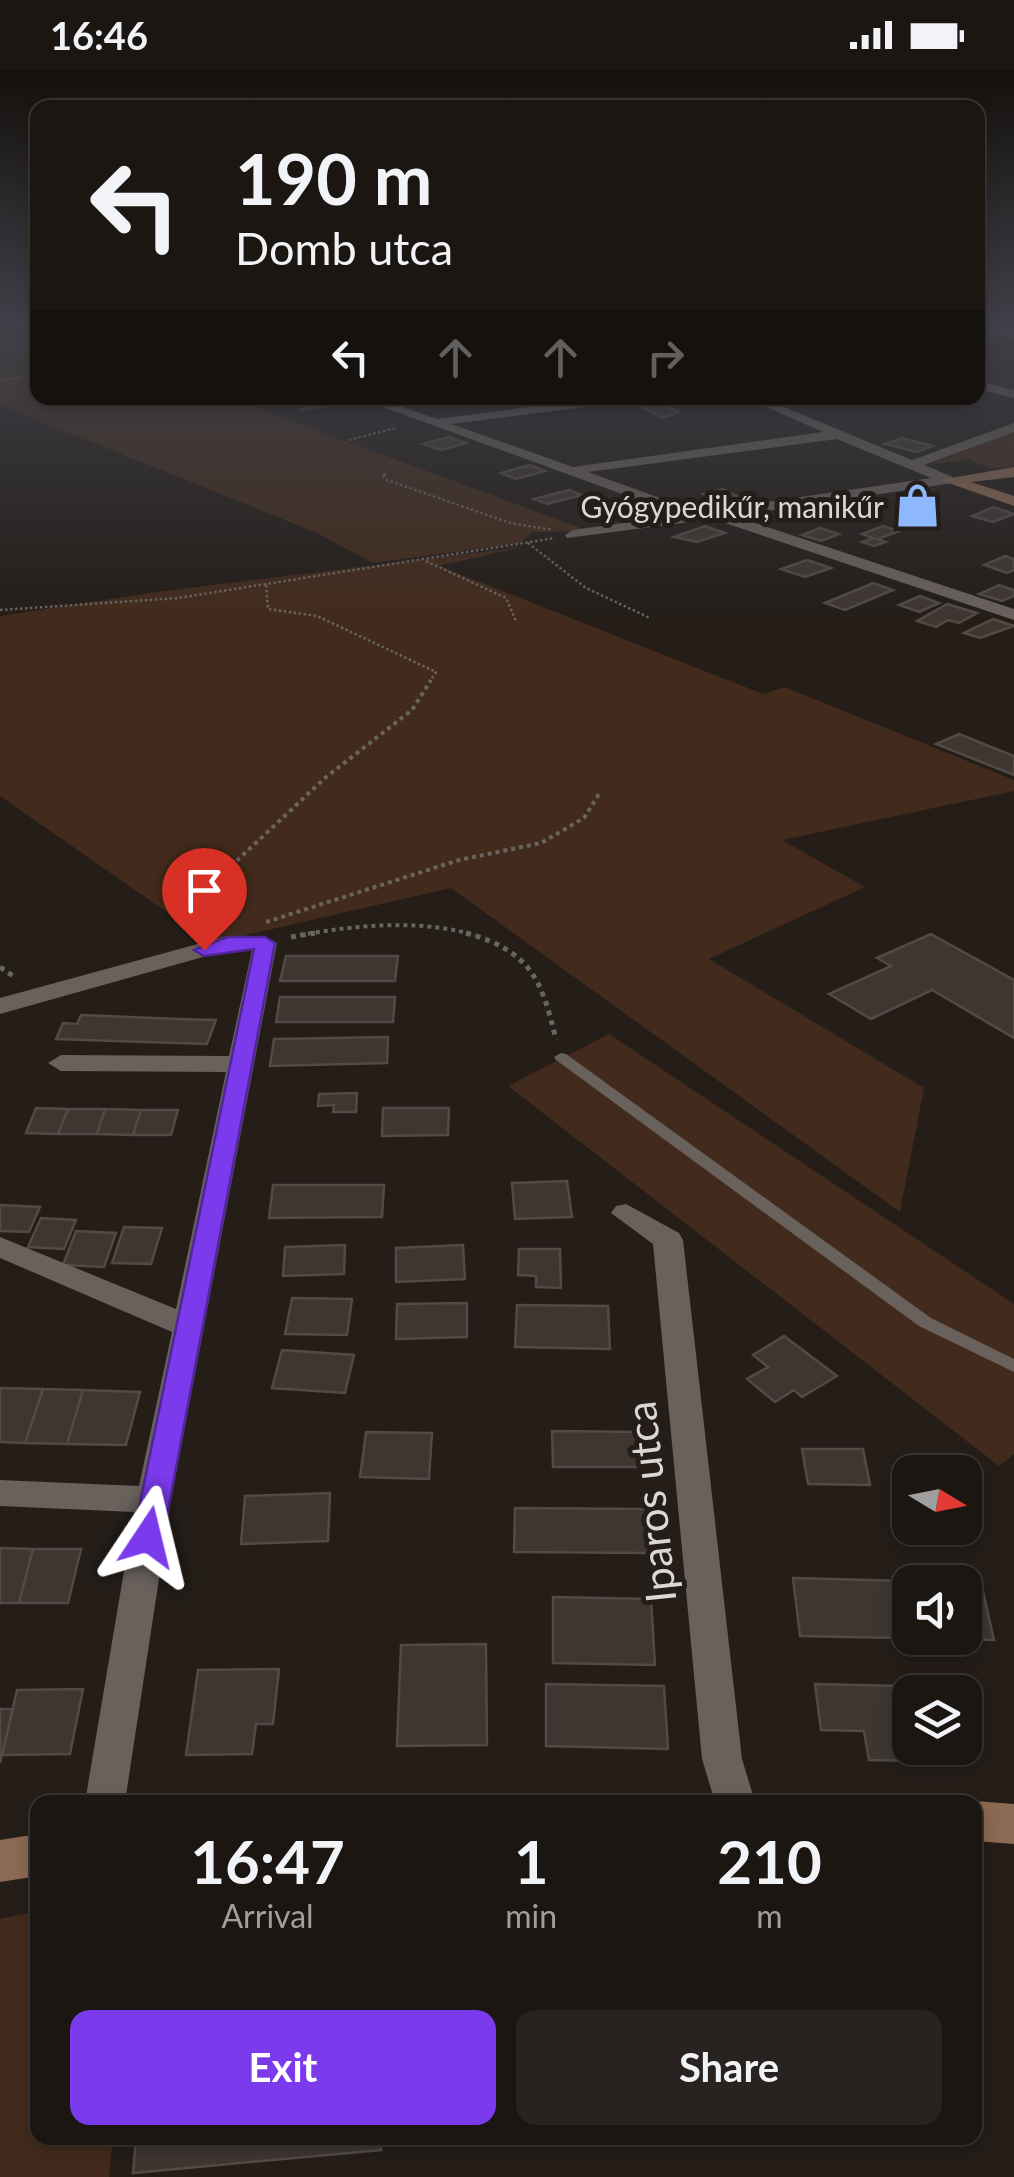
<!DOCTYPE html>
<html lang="en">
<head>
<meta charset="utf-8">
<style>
	:root { --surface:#1b1612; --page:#282320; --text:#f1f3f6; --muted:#a09f9f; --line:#393532; --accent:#7c3aed }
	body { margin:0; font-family:Lato,sans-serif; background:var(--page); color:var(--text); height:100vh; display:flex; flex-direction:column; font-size:38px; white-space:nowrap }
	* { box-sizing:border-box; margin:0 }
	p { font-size:32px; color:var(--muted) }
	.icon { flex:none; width:55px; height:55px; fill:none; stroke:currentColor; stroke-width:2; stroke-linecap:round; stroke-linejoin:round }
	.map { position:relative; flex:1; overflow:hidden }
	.sheet { position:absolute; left:30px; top:1725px; width:952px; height:350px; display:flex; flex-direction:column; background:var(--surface); border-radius:20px; box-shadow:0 5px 15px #0003,0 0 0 2px var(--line) }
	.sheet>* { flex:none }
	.guide { position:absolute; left:30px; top:30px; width:955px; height:305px; border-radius:20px; box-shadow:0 5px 15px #0003,0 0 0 2px var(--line); background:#1b1612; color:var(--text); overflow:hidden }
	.needle { width:65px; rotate:100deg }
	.buttons { position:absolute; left:892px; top:1385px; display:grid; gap:20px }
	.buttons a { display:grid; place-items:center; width:90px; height:90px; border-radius:20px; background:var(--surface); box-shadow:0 5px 15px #0003,0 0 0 2px var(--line); font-size:50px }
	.pin { position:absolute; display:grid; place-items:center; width:85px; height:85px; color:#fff; margin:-102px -42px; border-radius:50% 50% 50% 0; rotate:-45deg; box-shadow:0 0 10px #0007 }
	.pin .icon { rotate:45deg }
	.me { position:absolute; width:110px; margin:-55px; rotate:10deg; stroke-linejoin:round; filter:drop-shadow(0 0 8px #0008) }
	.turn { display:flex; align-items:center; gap:35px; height:210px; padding:0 40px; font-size:45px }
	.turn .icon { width:130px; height:130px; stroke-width:2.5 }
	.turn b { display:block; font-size:70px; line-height:85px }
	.lanes { display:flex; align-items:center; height:95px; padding:0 40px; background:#0003; justify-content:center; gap:50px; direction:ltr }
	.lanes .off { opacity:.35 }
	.eta { display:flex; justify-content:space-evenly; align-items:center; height:170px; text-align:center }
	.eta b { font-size:60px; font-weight:700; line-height:70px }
	.cta { display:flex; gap:20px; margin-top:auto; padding:20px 40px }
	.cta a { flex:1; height:115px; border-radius:20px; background:var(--accent); color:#fff; font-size:40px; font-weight:700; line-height:115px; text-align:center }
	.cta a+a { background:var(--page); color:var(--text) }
	.status { display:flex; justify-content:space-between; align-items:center; height:70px; padding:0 50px; background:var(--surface); direction:ltr }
	.status svg { height:28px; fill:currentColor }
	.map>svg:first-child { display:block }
	.green { fill:#422b1c }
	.building { fill:#3e3631; stroke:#524a45; stroke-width:2.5; fill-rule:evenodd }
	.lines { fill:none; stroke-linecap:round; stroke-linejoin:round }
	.path-far2 { stroke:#6a645f; stroke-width:2.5; stroke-dasharray:2.5 2.5; stroke-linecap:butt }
	.path-far1 { stroke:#6a645f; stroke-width:4; stroke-dasharray:4 4; stroke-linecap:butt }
	.path { stroke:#6a645f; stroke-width:5; stroke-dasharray:5 5; stroke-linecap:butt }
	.lane { fill:#69615c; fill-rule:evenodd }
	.street { fill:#69615c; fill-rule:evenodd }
	.secondary { fill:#8b6952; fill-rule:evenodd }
	.route { fill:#7c3aed; stroke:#51269a; stroke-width:2.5 }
	.labels { text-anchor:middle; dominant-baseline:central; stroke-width:10; stroke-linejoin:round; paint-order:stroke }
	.far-poi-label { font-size:30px; fill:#dcd7d4; stroke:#241d18; text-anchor:end }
	.near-street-label { font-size:42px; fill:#dcd7d4; stroke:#241d18 }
</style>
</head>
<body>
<div class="status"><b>16:46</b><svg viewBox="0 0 49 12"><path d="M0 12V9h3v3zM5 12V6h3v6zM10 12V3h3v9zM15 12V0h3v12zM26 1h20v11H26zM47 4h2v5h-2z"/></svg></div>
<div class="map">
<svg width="1014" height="2107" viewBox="0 0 1014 2107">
	<rect width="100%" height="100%" fill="#241d18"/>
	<path class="green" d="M 0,255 L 37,255 L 38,328 L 229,328 L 589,461 L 533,462 L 520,473 L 373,493 L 317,463 L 0,335 Z
		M 1014,361 L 1014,396 L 991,399 L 968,389 L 929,395 Z
		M 522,477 L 439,496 L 763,624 L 785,617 L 1014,710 L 1014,721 L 782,770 L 865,817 L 709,889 L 924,1018 L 900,1142 L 451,818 L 211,873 L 0,726 L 0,546 L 157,522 Z
		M 609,964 L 1014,1234 L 1014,1384 L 999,1396 L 508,1016 Z
		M 37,1841 L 38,2068 L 113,2068 L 109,2107 L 0,2107 L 0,1849 Z"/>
	<path class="building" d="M 335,328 L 350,332 L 300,340 L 320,334 L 315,333 Z
		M 658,332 L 679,342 L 663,348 L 642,337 Z
		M 449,367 L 466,373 L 441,380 L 423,374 Z
		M 902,368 L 933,376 L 917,382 L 885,374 Z
		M 530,395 L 545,401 L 516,409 L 501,403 Z
		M 723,419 L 741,428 L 721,433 L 703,424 Z
		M 569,420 L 582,425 L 547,434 L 534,429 Z
		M 994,437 L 1014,444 L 993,452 L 972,446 Z
		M 705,456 L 725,463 L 697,472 L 674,467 Z
		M 883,456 L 899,461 L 878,469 L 886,472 L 874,476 L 862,472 L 873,468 L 862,464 Z
		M 820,458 L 839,464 L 821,471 L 802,465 Z
		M 1005,486 L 1014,489 L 1014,500 L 1007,503 L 984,495 Z
		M 807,490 L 831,498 L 805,507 L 781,499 Z
		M 873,513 L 893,520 L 845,540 L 825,533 Z
		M 999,515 L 1014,520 L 1014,526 L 1002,531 L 979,524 Z
		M 920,526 L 939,533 L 919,542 L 899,535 Z
		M 947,534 L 977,543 L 959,553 L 948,550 L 936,557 L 917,551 Z
		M 993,549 L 1014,556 L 980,568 L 964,563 Z
		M 959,664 L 1014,686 L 1014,705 L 936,674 Z
		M 931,864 L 1014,910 L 1014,968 L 932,920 L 871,949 L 829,924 L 891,896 L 877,888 Z
		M 286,886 L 398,886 L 395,911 L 280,911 Z
		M 280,927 L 395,927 L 393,952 L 276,952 Z
		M 81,945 L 178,949 L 216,950 L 207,974 L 56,969 L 63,953 L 77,954 Z
		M 388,967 L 387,993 L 270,996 L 274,969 Z
		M 357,1023 L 356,1042 L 333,1042 L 334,1035 L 318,1036 L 319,1024 Z
		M 36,1038 L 68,1039 L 58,1064 L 26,1063 Z
		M 383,1038 L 449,1038 L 448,1065 L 382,1066 Z
		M 68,1039 L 105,1039 L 97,1064 L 58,1064 Z
		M 105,1039 L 141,1040 L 133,1065 L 97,1064 Z
		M 141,1040 L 178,1040 L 171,1065 L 133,1065 Z
		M 567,1111 L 572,1147 L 515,1149 L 512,1113 Z
		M 273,1115 L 384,1115 L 382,1147 L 269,1148 Z
		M 0,1135 L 40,1137 L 29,1162 L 0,1161 Z
		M 41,1148 L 76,1150 L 64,1179 L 28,1177 Z
		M 124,1157 L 162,1158 L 151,1194 L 112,1193 Z
		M 76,1161 L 116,1163 L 104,1197 L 63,1195 Z
		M 345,1175 L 344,1204 L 283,1206 L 285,1177 Z
		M 463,1175 L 465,1209 L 396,1212 L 396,1178 Z
		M 519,1179 L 560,1179 L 561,1218 L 536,1217 L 536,1206 L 518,1205 Z
		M 292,1228 L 352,1229 L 347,1265 L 285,1264 Z
		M 467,1233 L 467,1267 L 396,1269 L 397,1234 Z
		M 517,1235 L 608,1236 L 610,1279 L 515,1277 Z
		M 784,1266 L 837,1306 L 802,1327 L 794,1320 L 775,1332 L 747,1309 L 768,1297 L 753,1285 Z
		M 282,1280 L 354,1285 L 345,1323 L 272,1318 Z
		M 0,1318 L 43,1319 L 25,1373 L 0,1372 Z
		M 43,1319 L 83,1320 L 67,1374 L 25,1373 Z
		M 83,1320 L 140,1322 L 126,1375 L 67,1374 Z
		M 552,1361 L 643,1362 L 645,1397 L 553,1397 Z
		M 366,1362 L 432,1363 L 429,1409 L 360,1407 Z
		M 802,1379 L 863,1379 L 870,1415 L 808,1414 Z
		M 330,1423 L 328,1471 L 241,1474 L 245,1426 Z
		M 515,1438 L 647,1439 L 649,1483 L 514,1482 Z
		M 0,1478 L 33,1479 L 19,1533 L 0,1533 Z
		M 33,1479 L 81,1479 L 68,1533 L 19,1533 Z
		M 793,1508 L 981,1513 L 994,1570 L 800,1566 ZM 910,1512 L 965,1512 L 965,1568 L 910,1568 Z
		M 553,1527 L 651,1529 L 655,1595 L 553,1593 Z
		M 486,1574 L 487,1675 L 397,1676 L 401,1575 Z
		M 279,1599 L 273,1654 L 256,1654 L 252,1684 L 186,1685 L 198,1600 Z
		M 546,1614 L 664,1616 L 668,1679 L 546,1676 Z
		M 815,1614 L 945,1617 L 946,1622 L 910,1622 L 910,1661 L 905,1661 L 910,1691 L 869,1690 L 864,1661 L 821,1660 Z
		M 83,1619 L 70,1684 L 2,1685 L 17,1620 Z
		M 0,1639 L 13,1639 L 0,1693 Z
		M 136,2068 L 380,2068 L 381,2080 L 133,2103 Z"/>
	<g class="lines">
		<path class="path-far2" d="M 0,273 L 38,274
			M 0,311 L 38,304
			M 349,370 L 396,358
			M 386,404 L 382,405 L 387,410 L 510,453 L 553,460
			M 528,473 L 586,518 L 650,548
			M 426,491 L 506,528 L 516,551
			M 266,515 L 268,539 L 317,546 L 436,602 L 429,613
			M 0,540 L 178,528 L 555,468"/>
		<path class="path-far1" d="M 234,849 L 225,820 L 227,800 L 325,708 L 412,640 L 431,610
			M 266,852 L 459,790 L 541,773 L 584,748 L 599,724
			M 300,865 C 359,855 418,849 475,865"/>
		<path class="path" d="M 466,863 C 531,881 542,910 556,970
			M 291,867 L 315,863
			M 0,897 L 16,908"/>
		<path class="lane" d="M 561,983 L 566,984 L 931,1248 L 1014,1289 L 1014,1302 L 919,1256 L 556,990 L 554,987 Z"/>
		<path class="street" d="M 978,255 L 1014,261 L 1014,269 L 978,260 Z
			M 978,311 L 1014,320 L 1014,328 L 978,319 Z
			M 358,328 L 376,328 L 437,349 L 597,328 L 630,328 L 624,332 L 451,354 L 573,397 L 823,362 L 746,328 L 762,328 L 912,390 L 1014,353 L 1014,362 L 924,395 L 953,407 L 953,413 L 734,446 L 1014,539 L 1014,550 L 713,449 L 567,468 L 565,465 L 573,460 L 680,445 ZM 837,369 L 931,408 L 699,442 L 588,402 Z
			M 227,866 L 265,866 L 277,873 L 171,1430 L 125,1732 L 85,1732 L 134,1442 L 0,1436 L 0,1410 L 139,1416 L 172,1262 L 0,1188 L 0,1167 L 176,1239 L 226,1002 L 61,1001 L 48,993 L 61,985 L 229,986 L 252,880 L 228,880 L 0,944 L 0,928 Z
			M 626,1134 L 679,1163 L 683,1170 L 742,1689 L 755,1732 L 715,1732 L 702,1689 L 653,1174 L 611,1143 L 616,1136 Z"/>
		<path class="secondary" d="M 1014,397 L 1014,407 L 971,412 L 1014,426 L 1014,436 L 940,410 Z
			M 975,1731 L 1014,1734 L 1014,1774 L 975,1771 L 975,1732 L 970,1732 Z
			M 38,1764 L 38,1806 L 0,1812 L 0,1770 Z"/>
	</g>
	<linearGradient id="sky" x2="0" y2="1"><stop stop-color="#14100d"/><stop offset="0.46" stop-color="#3f4048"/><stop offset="1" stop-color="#3f4048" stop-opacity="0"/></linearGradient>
	<rect width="1014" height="550" fill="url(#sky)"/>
	<path class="route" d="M 227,867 L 265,867 L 275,873 L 163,1467 L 159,1475 L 138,1475 L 133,1467 L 254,879 L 204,886 L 194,880 Z"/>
	<defs>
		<symbol id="shop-bare" viewBox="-9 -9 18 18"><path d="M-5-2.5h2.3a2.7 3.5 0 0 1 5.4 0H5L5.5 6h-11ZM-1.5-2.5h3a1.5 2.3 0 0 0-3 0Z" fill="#8eb8fd" stroke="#241d18" stroke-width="2.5" paint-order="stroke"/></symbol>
	</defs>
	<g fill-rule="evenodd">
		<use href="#shop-bare" x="886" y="404" width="63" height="63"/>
	</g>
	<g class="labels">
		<g class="far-poi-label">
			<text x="884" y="436">Gyógypedikűr, manikűr</text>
		</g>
		<g class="near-street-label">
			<text transform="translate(650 1432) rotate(-96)">Iparos utca</text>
		</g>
	</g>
</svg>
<div class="buttons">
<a><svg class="needle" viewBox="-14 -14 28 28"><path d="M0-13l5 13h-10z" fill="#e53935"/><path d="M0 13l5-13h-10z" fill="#a09f9f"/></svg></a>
<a><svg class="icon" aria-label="sound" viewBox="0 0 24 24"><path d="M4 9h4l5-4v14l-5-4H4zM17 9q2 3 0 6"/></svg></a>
<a><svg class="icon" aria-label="layers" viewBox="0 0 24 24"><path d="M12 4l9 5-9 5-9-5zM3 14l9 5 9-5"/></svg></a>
</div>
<div class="pin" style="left:204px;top:880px;background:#d93025"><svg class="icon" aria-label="arrive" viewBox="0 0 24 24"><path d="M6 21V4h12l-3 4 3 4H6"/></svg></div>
<svg class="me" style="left:148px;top:1467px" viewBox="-20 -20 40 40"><path d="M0-17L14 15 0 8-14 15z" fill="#7c3aed" stroke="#fff" stroke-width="4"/></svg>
<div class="guide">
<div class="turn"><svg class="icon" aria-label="left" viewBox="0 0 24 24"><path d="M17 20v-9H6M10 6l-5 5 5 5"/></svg><div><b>190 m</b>Domb utca</div></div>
<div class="lanes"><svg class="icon" aria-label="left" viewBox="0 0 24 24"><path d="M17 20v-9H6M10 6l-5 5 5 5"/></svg><svg class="icon off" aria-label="ahead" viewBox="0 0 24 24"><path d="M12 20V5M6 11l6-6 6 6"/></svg><svg class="icon off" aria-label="ahead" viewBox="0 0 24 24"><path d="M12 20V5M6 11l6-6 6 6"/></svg><svg class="icon off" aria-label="right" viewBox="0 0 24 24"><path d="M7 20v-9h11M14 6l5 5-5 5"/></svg></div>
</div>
<section class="sheet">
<div class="eta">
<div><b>16:47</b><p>Arrival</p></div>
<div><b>1</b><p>min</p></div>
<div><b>210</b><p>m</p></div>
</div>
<div class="cta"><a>Exit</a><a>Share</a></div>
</section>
</div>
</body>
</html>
